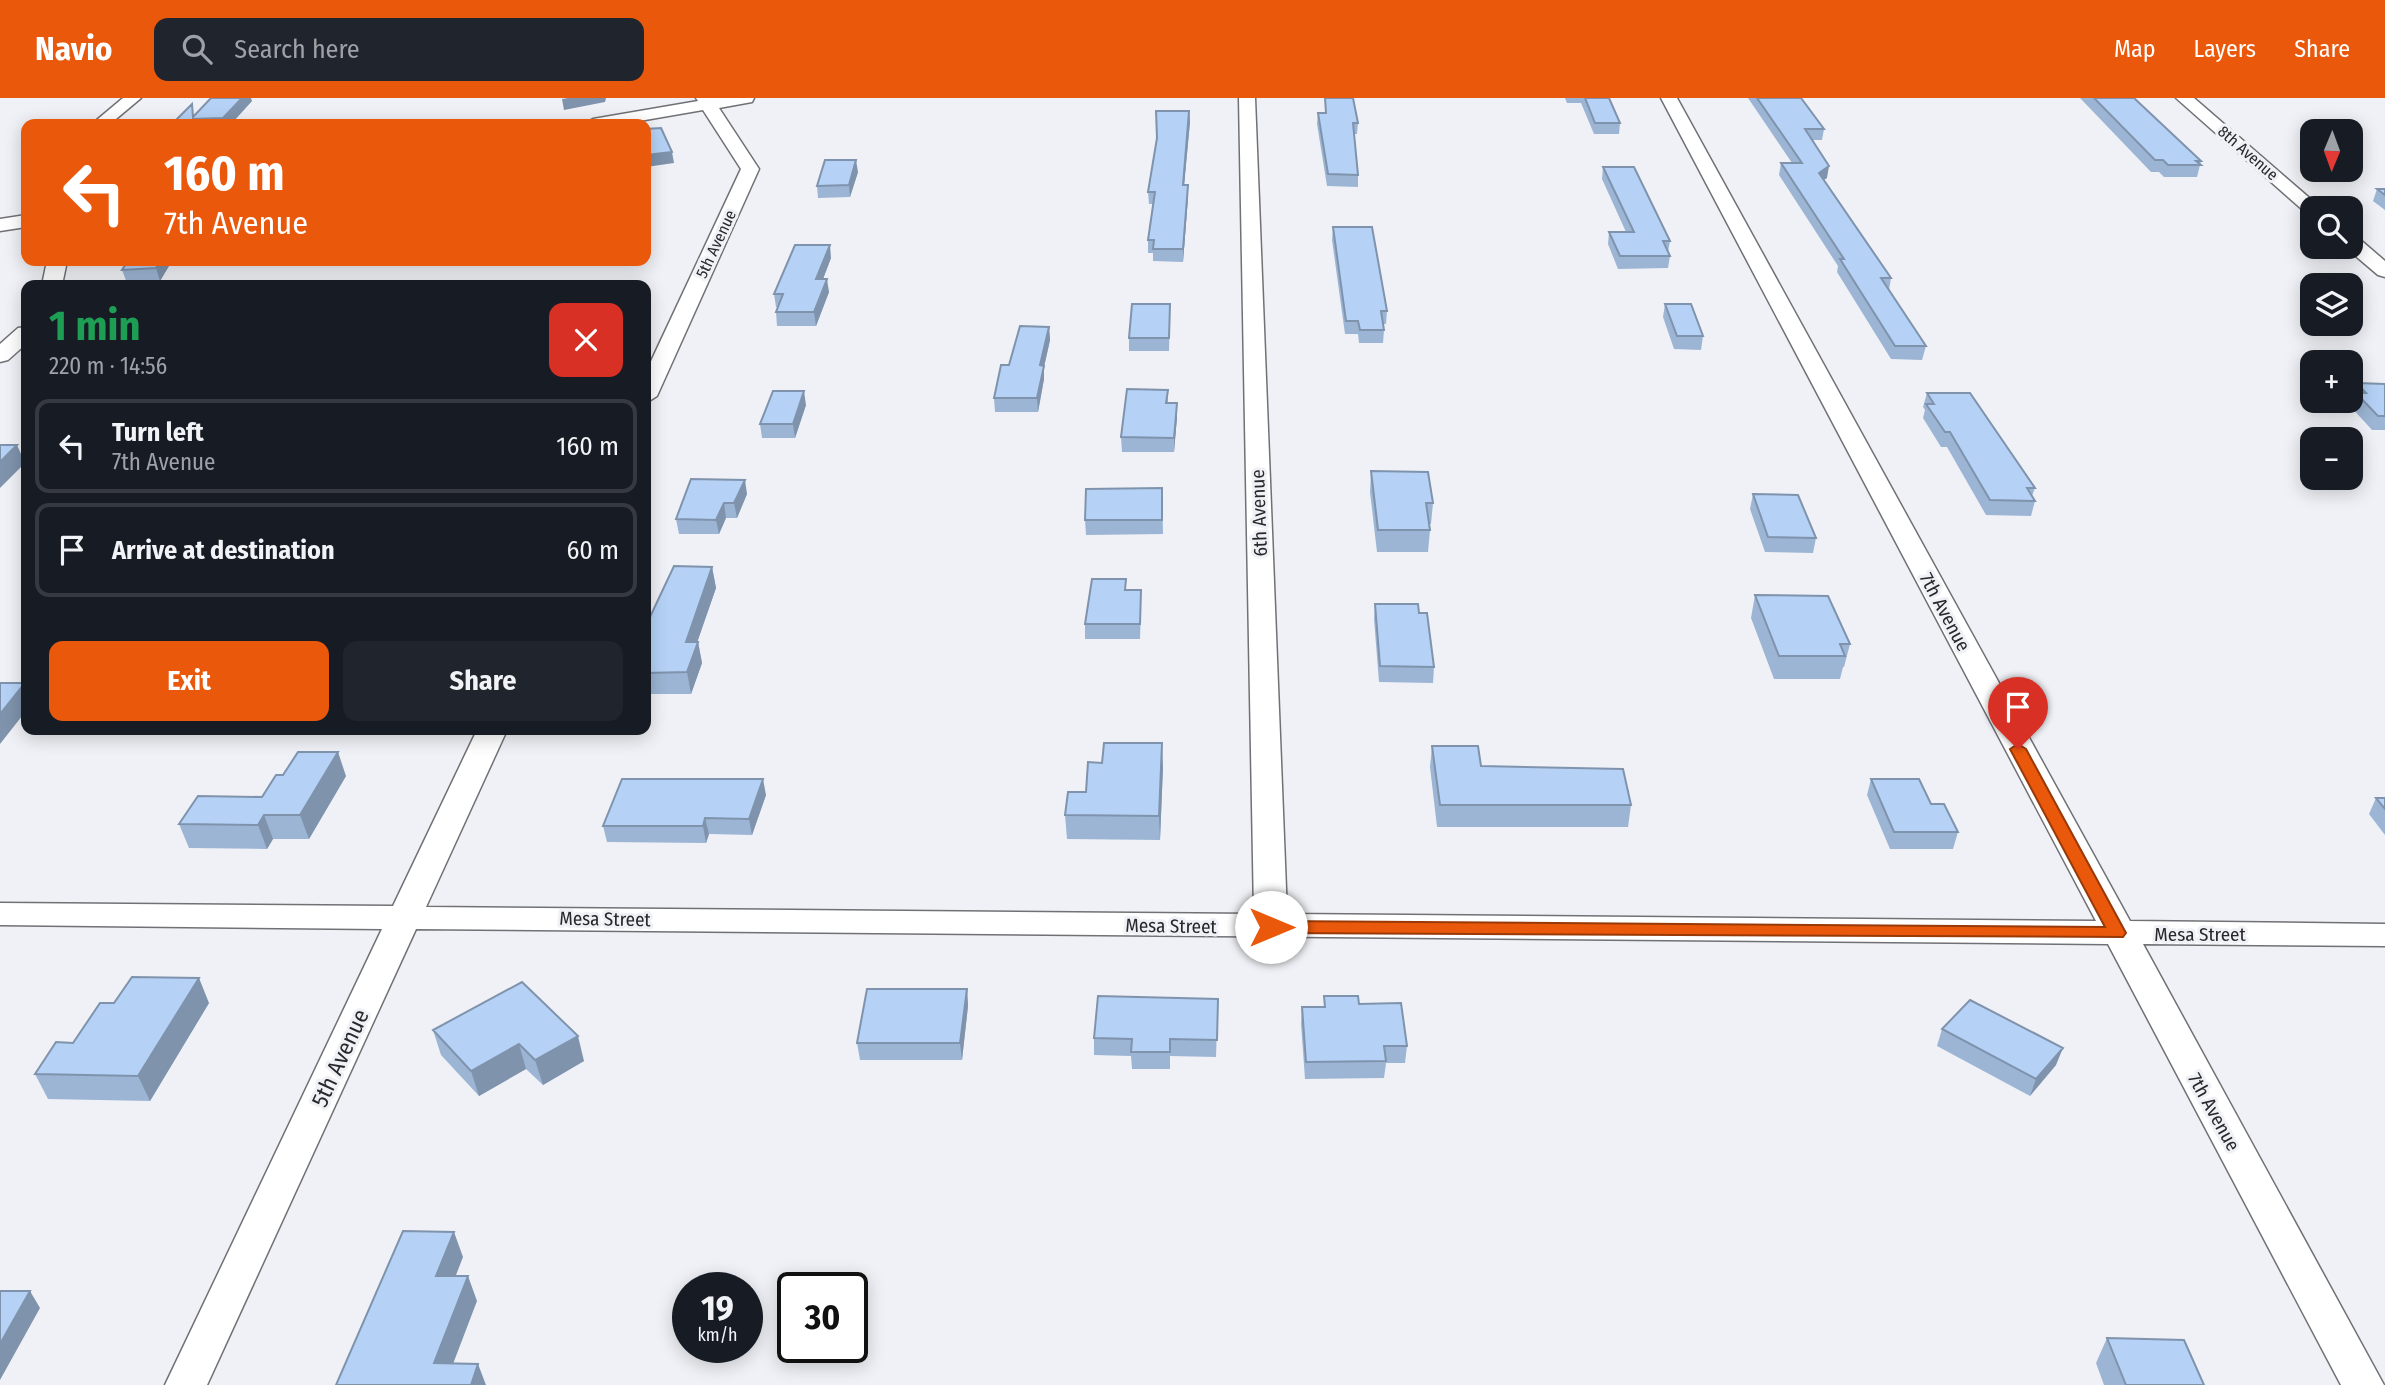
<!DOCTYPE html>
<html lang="en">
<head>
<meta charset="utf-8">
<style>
	:root { --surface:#171b24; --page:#20242c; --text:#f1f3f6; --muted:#9ea1a6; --line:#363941; --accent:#ea580c }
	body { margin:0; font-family:"Fira Sans Condensed",sans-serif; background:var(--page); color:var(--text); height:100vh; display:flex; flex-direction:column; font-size:26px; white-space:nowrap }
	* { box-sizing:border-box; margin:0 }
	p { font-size:23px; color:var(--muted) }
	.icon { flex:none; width:38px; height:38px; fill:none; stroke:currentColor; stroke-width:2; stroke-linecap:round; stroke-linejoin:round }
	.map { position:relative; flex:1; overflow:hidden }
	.sheet { position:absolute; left:21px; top:182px; width:630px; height:455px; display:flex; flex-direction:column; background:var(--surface); border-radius:14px; box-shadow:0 4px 18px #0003 }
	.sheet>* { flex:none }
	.top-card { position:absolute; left:21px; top:21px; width:630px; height:147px; border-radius:14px; box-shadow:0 4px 18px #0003; background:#ea580c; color:#fff; overflow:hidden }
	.needle { width:46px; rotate:181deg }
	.buttons { position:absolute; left:2300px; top:21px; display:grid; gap:14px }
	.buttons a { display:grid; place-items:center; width:63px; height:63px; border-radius:14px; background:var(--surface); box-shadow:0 4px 18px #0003; font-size:35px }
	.speed { position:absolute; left:672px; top:1174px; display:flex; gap:14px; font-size:35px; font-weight:700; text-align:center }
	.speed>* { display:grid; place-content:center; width:91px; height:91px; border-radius:50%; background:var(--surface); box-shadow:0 4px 18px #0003; line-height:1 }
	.speed small { font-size:18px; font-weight:400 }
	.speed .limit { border:4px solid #111; border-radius:10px; background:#fff; color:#111 }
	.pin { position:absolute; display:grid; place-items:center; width:60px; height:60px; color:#fff; margin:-72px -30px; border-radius:50% 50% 50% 0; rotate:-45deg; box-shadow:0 0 7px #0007 }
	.pin .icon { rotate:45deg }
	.me { position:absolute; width:77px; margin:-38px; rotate:90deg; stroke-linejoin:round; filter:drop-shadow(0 0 5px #0008) }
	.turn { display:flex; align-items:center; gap:24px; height:147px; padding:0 28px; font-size:32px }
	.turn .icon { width:91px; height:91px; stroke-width:2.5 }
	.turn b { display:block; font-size:49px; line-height:60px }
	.round { display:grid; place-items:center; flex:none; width:74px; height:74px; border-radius:14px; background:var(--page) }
	.head { display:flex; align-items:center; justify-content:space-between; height:119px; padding:0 28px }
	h1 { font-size:42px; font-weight:700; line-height:52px; color:#1e9e55 }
	.primary-button { display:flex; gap:14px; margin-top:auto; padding:14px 28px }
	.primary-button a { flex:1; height:80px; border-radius:14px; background:var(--accent); color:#fff; font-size:28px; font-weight:700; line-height:80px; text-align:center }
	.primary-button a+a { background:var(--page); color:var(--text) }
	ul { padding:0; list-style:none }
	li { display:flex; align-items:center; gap:21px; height:94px; margin:0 14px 10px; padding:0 14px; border:4px solid var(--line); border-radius:14px }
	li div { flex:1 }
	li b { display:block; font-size:26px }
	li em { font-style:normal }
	header { display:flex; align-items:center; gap:42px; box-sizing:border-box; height:98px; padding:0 35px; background:var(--accent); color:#fff }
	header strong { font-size:33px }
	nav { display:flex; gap:38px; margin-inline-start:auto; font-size:24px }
	.search { width:490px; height:63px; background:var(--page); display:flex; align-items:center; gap:18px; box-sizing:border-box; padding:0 24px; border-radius:14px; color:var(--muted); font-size:26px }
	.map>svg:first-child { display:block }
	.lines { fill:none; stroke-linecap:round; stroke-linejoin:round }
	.minor-casing { stroke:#707175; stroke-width:3 }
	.minor { fill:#fff; fill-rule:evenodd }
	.wall { fill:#9cb5d4 }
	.shaded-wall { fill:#7f93ac }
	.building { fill:#b5d2f6; stroke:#7f93ac; stroke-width:2 }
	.route { fill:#ea580c; stroke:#983908; stroke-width:2 }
	.labels { text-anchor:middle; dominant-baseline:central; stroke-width:6; stroke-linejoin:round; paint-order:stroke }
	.far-street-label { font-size:16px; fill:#28282a; stroke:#f0f1f6 }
	.street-label { font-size:19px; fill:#28282a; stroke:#f0f1f6 }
	.near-street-label { font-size:23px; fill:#28282a; stroke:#f0f1f6 }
</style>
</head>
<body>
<header>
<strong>Navio</strong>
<div class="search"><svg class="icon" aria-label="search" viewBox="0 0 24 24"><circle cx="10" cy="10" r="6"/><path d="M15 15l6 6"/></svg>Search here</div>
<nav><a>Map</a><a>Layers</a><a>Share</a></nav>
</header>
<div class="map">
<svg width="2385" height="1287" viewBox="0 0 2385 1287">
	<rect width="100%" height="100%" fill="#f0f1f6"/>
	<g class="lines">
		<defs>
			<path id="minor" d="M 123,0 L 141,0 L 110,26 L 92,26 Z
				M 696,0 L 754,0 L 752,4 L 719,10 L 759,71 L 657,298 L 646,305 L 646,274 L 741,71 L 703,12 L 622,26 L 584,26 L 593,21 L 698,3 Z
				M 1239,0 L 1255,0 L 1287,816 L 2096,823 L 1661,0 L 1677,0 L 2130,823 L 2385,826 L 2385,848 L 2143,846 L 2384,1287 L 2341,1287 L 2108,846 L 416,831 L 207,1287 L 165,1287 L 382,831 L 0,827 L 0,805 L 393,808 L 477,632 L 507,632 L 426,809 L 1254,816 Z
				M 2176,0 L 2194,0 L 2321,110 L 2312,110 L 2312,116 L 2305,114 Z
				M 26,117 L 26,129 L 0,133 L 0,121 Z
				M 2350,137 L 2357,139 L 2385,163 L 2385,179 L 2378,177 L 2345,149 L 2350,149 Z
				M 47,163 L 67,163 L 62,187 L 42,187 Z
				M 26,229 L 26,246 L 8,262 L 0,264 L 0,246 L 18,230 Z"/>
		</defs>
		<use href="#minor" class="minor-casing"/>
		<use href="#minor" class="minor"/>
	</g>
	<path class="wall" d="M 1325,0 L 1353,0 L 1358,25 L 1357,36 L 1354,36 L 1358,77 L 1358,89 L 1327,88 L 1317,26 L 1318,15 L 1325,15 Z
		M 1565,0 L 1609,0 L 1620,25 L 1619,36 L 1594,36 L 1581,5 L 1567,5 Z
		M 1748,0 L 1801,0 L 1824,31 L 1822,42 L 1813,42 L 1827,80 L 1823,82 L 1891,180 L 1889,192 L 1926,248 L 1922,262 L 1891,261 L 1837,174 L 1838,168 L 1779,77 L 1781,65 L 1792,65 Z
		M 2080,0 L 2134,0 L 2201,63 L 2197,79 L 2164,79 L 2159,74 L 2151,74 Z
		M 252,3 L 231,26 L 172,26 L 195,17 Z
		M 1189,13 L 1190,24 L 1184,87 L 1188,99 L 1183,164 L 1153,163 L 1153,155 L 1148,155 L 1148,142 L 1153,106 L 1149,106 L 1148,94 Z
		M 1603,69 L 1670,143 L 1668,154 L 1670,158 L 1668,170 L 1618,171 L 1608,146 L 1609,134 L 1626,134 L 1602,81 Z
		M 858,74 L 850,99 L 818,100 L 817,88 Z
		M 2377,91 L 2385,91 L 2385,112 L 2373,103 Z
		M 1333,129 L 1387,213 L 1386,226 L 1383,226 L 1384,232 L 1383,245 L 1359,245 L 1358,236 L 1345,236 L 1332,142 Z
		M 831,160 L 823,181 L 829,194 L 816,228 L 777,228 L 776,214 L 778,209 L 776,209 L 774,196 Z
		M 128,163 L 172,163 L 160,183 L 127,185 L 122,172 Z
		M 1170,206 L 1169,253 L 1129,253 L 1129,240 Z
		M 1665,206 L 1703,238 L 1701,252 L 1674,251 L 1663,219 Z
		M 1049,229 L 1050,242 L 1044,269 L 1044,281 L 1038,314 L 995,314 L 994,300 L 1009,267 Z
		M 2357,285 L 2385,286 L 2385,332 L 2372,332 L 2351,309 L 2353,301 L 2351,299 Z
		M 1168,292 L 1168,305 L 1177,319 L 1174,354 L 1122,354 L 1121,339 Z
		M 1927,295 L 2035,390 L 2032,398 L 2035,403 L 2031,418 L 1986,417 L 1947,349 L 1941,349 L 1923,320 L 1925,312 L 1923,309 Z
		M 806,307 L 795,340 L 762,340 L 760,326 Z
		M 1371,373 L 1433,405 L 1431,426 L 1429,426 L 1430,432 L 1428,454 L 1377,454 L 1370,394 Z
		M 1162,390 L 1163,436 L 1086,437 L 1085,422 Z
		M 747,396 L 737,420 L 726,420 L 719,436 L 679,436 L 676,421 Z
		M 1753,396 L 1816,440 L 1813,455 L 1765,454 L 1750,411 Z
		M 712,469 L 716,490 L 697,544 L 698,544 L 702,565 L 691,596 L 646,596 L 646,519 L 650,519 Z
		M 1126,492 L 1141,507 L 1140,541 L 1085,541 L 1085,526 Z
		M 1755,497 L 1850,546 L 1844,569 L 1843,569 L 1840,581 L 1774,581 L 1751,520 Z
		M 1375,506 L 1419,515 L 1434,569 L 1433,585 L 1379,584 L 1374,521 Z
		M 1432,648 L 1481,668 L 1631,707 L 1628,729 L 1437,729 L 1430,669 Z
		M 1163,669 L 1160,742 L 1067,741 L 1065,717 Z
		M 346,678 L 309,741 L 273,741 L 267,751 L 189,750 L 179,726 L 262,699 Z
		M 1871,681 L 1931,706 L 1958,734 L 1953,751 L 1890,751 L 1867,697 Z
		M 766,697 L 752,737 L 709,736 L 706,745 L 607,744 L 603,728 Z
		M 2376,700 L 2385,700 L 2385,737 L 2369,716 Z
		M 522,884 L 584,963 L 543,987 L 526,971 L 479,998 L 441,957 L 433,932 Z
		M 967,891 L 968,908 L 962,962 L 860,962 L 857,945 Z
		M 1324,898 L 1359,906 L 1407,948 L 1405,965 L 1386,965 L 1384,980 L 1305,981 L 1301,926 L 1302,909 L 1324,909 Z
		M 1218,901 L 1216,959 L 1170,958 L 1170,971 L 1132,971 L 1131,958 L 1094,957 L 1094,940 Z
		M 209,905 L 150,1003 L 48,1001 L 35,976 L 73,945 Z
		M 1942,931 L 2056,967 L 2030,998 L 1937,948 Z
		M 2107,1240 L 2204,1287 L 2104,1287 L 2096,1265 Z"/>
	<path class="shaded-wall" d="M 242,0 L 251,0 L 252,3 L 231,26 L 225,26 L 223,20 Z
		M 568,0 L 606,0 L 605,4 L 564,12 L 562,1 Z
		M 1189,13 L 1190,24 L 1183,99 L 1183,87 Z
		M 672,54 L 674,65 L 646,69 L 646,57 Z
		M 856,62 L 858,74 L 850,99 L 849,87 Z
		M 1829,68 L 1827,80 L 1816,87 L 1819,75 Z
		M 1188,87 L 1188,99 L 1183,164 L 1183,151 Z
		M 646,92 L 649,120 L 646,120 Z
		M 830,147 L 831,160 L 818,194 L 816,181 Z
		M 160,163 L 172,163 L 160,183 L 156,170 Z
		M 827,181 L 829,194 L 816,228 L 814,214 Z
		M 1049,229 L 1050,242 L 1044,269 L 1044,281 L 1038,314 L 1037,300 L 1040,267 Z
		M 804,293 L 806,307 L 795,340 L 793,326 Z
		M 1177,305 L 1177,319 L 1174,354 L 1174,340 Z
		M 17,347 L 25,365 L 0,390 L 0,364 Z
		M 745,382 L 747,396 L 737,420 L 734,405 Z
		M 724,405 L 726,420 L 719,436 L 716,422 Z
		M 712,469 L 716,490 L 690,565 L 686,544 Z
		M 698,544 L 702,565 L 691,596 L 687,574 Z
		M 25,585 L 26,588 L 26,613 L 0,646 L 0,616 Z
		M 1162,645 L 1163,669 L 1160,742 L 1159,718 Z
		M 338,654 L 346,678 L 309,741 L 300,717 Z
		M 763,681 L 766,697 L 752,737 L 749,721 Z
		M 264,717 L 273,741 L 267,751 L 258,727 Z
		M 705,720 L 709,736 L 706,745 L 703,728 Z
		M 199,880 L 209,905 L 150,1003 L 138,978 Z
		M 967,891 L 968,908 L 962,962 L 960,945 Z
		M 578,938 L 584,963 L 543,987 L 535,962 Z
		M 519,946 L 526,971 L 479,998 L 471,973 Z
		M 2063,950 L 2056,967 L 2030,998 L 2036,981 Z
		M 454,1134 L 463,1159 L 446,1203 L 436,1178 Z
		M 468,1178 L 477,1203 L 445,1287 L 434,1265 Z
		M 30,1193 L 40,1210 L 0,1282 L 0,1246 Z
		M 478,1266 L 486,1287 L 471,1287 Z"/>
	<path class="building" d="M 211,0 L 242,0 L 223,20 L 193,21 L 193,26 L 172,26 L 192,6 L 193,19 Z
		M 1325,0 L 1353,0 L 1358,25 L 1353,25 L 1358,77 L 1328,76 L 1318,15 L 1326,15 Z
		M 1585,0 L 1609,0 L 1620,25 L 1595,25 Z
		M 1757,0 L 1801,0 L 1824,31 L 1805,31 L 1829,68 L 1819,75 L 1891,180 L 1881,180 L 1926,248 L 1895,248 L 1840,161 L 1844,161 L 1781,65 L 1802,65 Z
		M 2094,0 L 2134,0 L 2201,63 L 2196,63 L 2201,67 L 2168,67 L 2163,62 L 2155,62 Z
		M 1156,13 L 1189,13 L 1183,87 L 1188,87 L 1183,151 L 1153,151 L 1154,142 L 1148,142 L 1155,94 L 1148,94 L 1157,40 Z
		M 661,30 L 672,54 L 646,57 L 646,31 Z
		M 825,62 L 856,62 L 849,87 L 817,88 Z
		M 1603,69 L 1634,69 L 1670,143 L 1663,143 L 1670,158 L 1620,158 L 1609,134 L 1634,134 Z
		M 2377,91 L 2385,91 L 2385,97 Z
		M 1333,129 L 1372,129 L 1387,213 L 1381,213 L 1384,232 L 1360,232 L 1358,223 L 1346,223 Z
		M 795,147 L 830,147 L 816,181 L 827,181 L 814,214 L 776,214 L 783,196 L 774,196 Z
		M 128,163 L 160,163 L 156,170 L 122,172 Z
		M 1132,206 L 1170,206 L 1169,240 L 1129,240 Z
		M 1665,206 L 1691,206 L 1703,238 L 1677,238 Z
		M 1020,228 L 1049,229 L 1040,267 L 1044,268 L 1037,300 L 994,300 L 1001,267 L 1009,267 Z
		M 2357,285 L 2385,286 L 2385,318 L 2378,318 L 2356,295 L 2366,295 Z
		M 1127,291 L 1168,292 L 1166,305 L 1177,305 L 1174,340 L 1121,339 Z
		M 773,293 L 804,293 L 793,326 L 760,326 Z
		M 1927,295 L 1970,295 L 2035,390 L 2027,390 L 2035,403 L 1990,402 L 1950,334 L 1945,334 L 1926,306 L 1934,306 Z
		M 0,347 L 17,347 L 0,364 Z
		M 1371,373 L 1428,374 L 1433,405 L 1426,405 L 1430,432 L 1378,432 Z
		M 691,381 L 745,382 L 734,405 L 724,405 L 716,422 L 676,421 Z
		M 1162,390 L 1162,422 L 1085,422 L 1086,391 Z
		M 1753,396 L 1798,397 L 1816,440 L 1768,439 Z
		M 674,468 L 712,469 L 686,544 L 698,544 L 687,574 L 646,575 L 646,519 L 650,519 Z
		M 1092,481 L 1126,481 L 1125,492 L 1141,492 L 1140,526 L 1085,526 Z
		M 1755,497 L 1828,498 L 1850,546 L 1840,546 L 1845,558 L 1779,558 Z
		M 1375,506 L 1418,506 L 1419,515 L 1427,515 L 1434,569 L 1380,568 Z
		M 0,585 L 25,585 L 0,616 Z
		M 1104,645 L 1162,645 L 1159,718 L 1065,717 L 1068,694 L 1086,694 L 1088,664 L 1102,665 Z
		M 1432,648 L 1478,648 L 1481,668 L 1623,671 L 1631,707 L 1440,707 Z
		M 298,654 L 338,654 L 300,717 L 264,717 L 258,727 L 179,726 L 198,698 L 262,699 L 276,677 L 283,677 Z
		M 622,681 L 763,681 L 749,721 L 705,720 L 703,728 L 603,728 Z
		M 1871,681 L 1919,681 L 1931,706 L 1944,706 L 1958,734 L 1894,734 Z
		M 2376,700 L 2385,700 L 2385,711 Z
		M 132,879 L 199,880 L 138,978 L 35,976 L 56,944 L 73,945 L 100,905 L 114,905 Z
		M 522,884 L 578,938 L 535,962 L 519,946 L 471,973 L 433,932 Z
		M 867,891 L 967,891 L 960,945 L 857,945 Z
		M 1098,898 L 1218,901 L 1217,942 L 1170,941 L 1170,954 L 1131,954 L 1132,941 L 1094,940 Z
		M 1324,898 L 1358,898 L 1359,906 L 1401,905 L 1407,948 L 1384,948 L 1386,963 L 1306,964 L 1302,909 L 1325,909 Z
		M 1970,902 L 2063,950 L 2036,981 L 1942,931 Z
		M 403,1133 L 454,1134 L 436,1178 L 468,1178 L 434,1265 L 478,1266 L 471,1287 L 336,1287 Z
		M 0,1193 L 30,1193 L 0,1246 Z
		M 2107,1240 L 2184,1242 L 2204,1287 L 2126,1287 Z"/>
	<path class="route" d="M 2018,646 L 2026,651 L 2126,835 L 2123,839 L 1271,835 L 1262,829 L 1271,823 L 2105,829 L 2010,651 Z"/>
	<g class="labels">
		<g class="far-street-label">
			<text transform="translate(2248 55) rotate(41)">8th Avenue</text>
			<text transform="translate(716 146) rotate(-65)">5th Avenue</text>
		</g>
		<g class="street-label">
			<text transform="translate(1259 415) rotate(-92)">6th Avenue</text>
			<text transform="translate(1945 514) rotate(62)">7th Avenue</text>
			<text transform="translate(605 821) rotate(1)">Mesa Street</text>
			<text transform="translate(1171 828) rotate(1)">Mesa Street</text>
			<text x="2200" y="836">Mesa Street</text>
			<text transform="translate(2214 1014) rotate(61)">7th Avenue</text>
		</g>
		<g class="near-street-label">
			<text transform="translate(340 960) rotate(-65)">5th Avenue</text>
		</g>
	</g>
</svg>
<div class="buttons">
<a><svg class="needle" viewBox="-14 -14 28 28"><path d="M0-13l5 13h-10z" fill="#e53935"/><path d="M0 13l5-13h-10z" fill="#9ea1a6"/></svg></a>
<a><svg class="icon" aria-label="search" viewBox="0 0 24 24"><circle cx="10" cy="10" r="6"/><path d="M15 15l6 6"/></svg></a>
<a><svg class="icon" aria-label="layers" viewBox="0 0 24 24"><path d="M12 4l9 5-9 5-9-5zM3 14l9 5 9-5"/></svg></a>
<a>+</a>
<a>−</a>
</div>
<div class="speed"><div>19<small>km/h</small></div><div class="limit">30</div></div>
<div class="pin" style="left:2018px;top:651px;background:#d93025"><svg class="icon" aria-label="arrive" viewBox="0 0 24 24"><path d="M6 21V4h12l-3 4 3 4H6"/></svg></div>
<svg class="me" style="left:1271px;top:829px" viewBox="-20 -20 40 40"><circle r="19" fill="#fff"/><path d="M0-13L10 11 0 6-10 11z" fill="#ea580c"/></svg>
<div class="top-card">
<div class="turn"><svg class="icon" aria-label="left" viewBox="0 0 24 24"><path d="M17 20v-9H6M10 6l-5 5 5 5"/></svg><div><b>160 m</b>7th Avenue</div></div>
</div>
<section class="sheet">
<div class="head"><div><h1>1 min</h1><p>220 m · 14:56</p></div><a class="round" style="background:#d93025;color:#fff"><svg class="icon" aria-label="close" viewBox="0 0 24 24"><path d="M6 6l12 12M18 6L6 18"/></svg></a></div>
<ul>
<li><svg class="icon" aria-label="left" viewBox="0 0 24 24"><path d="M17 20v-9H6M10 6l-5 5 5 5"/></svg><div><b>Turn left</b><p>7th Avenue</p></div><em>160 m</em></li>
<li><svg class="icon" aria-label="arrive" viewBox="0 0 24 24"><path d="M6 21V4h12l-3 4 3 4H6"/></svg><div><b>Arrive at destination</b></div><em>60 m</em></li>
</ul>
<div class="primary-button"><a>Exit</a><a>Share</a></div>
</section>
</div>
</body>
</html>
